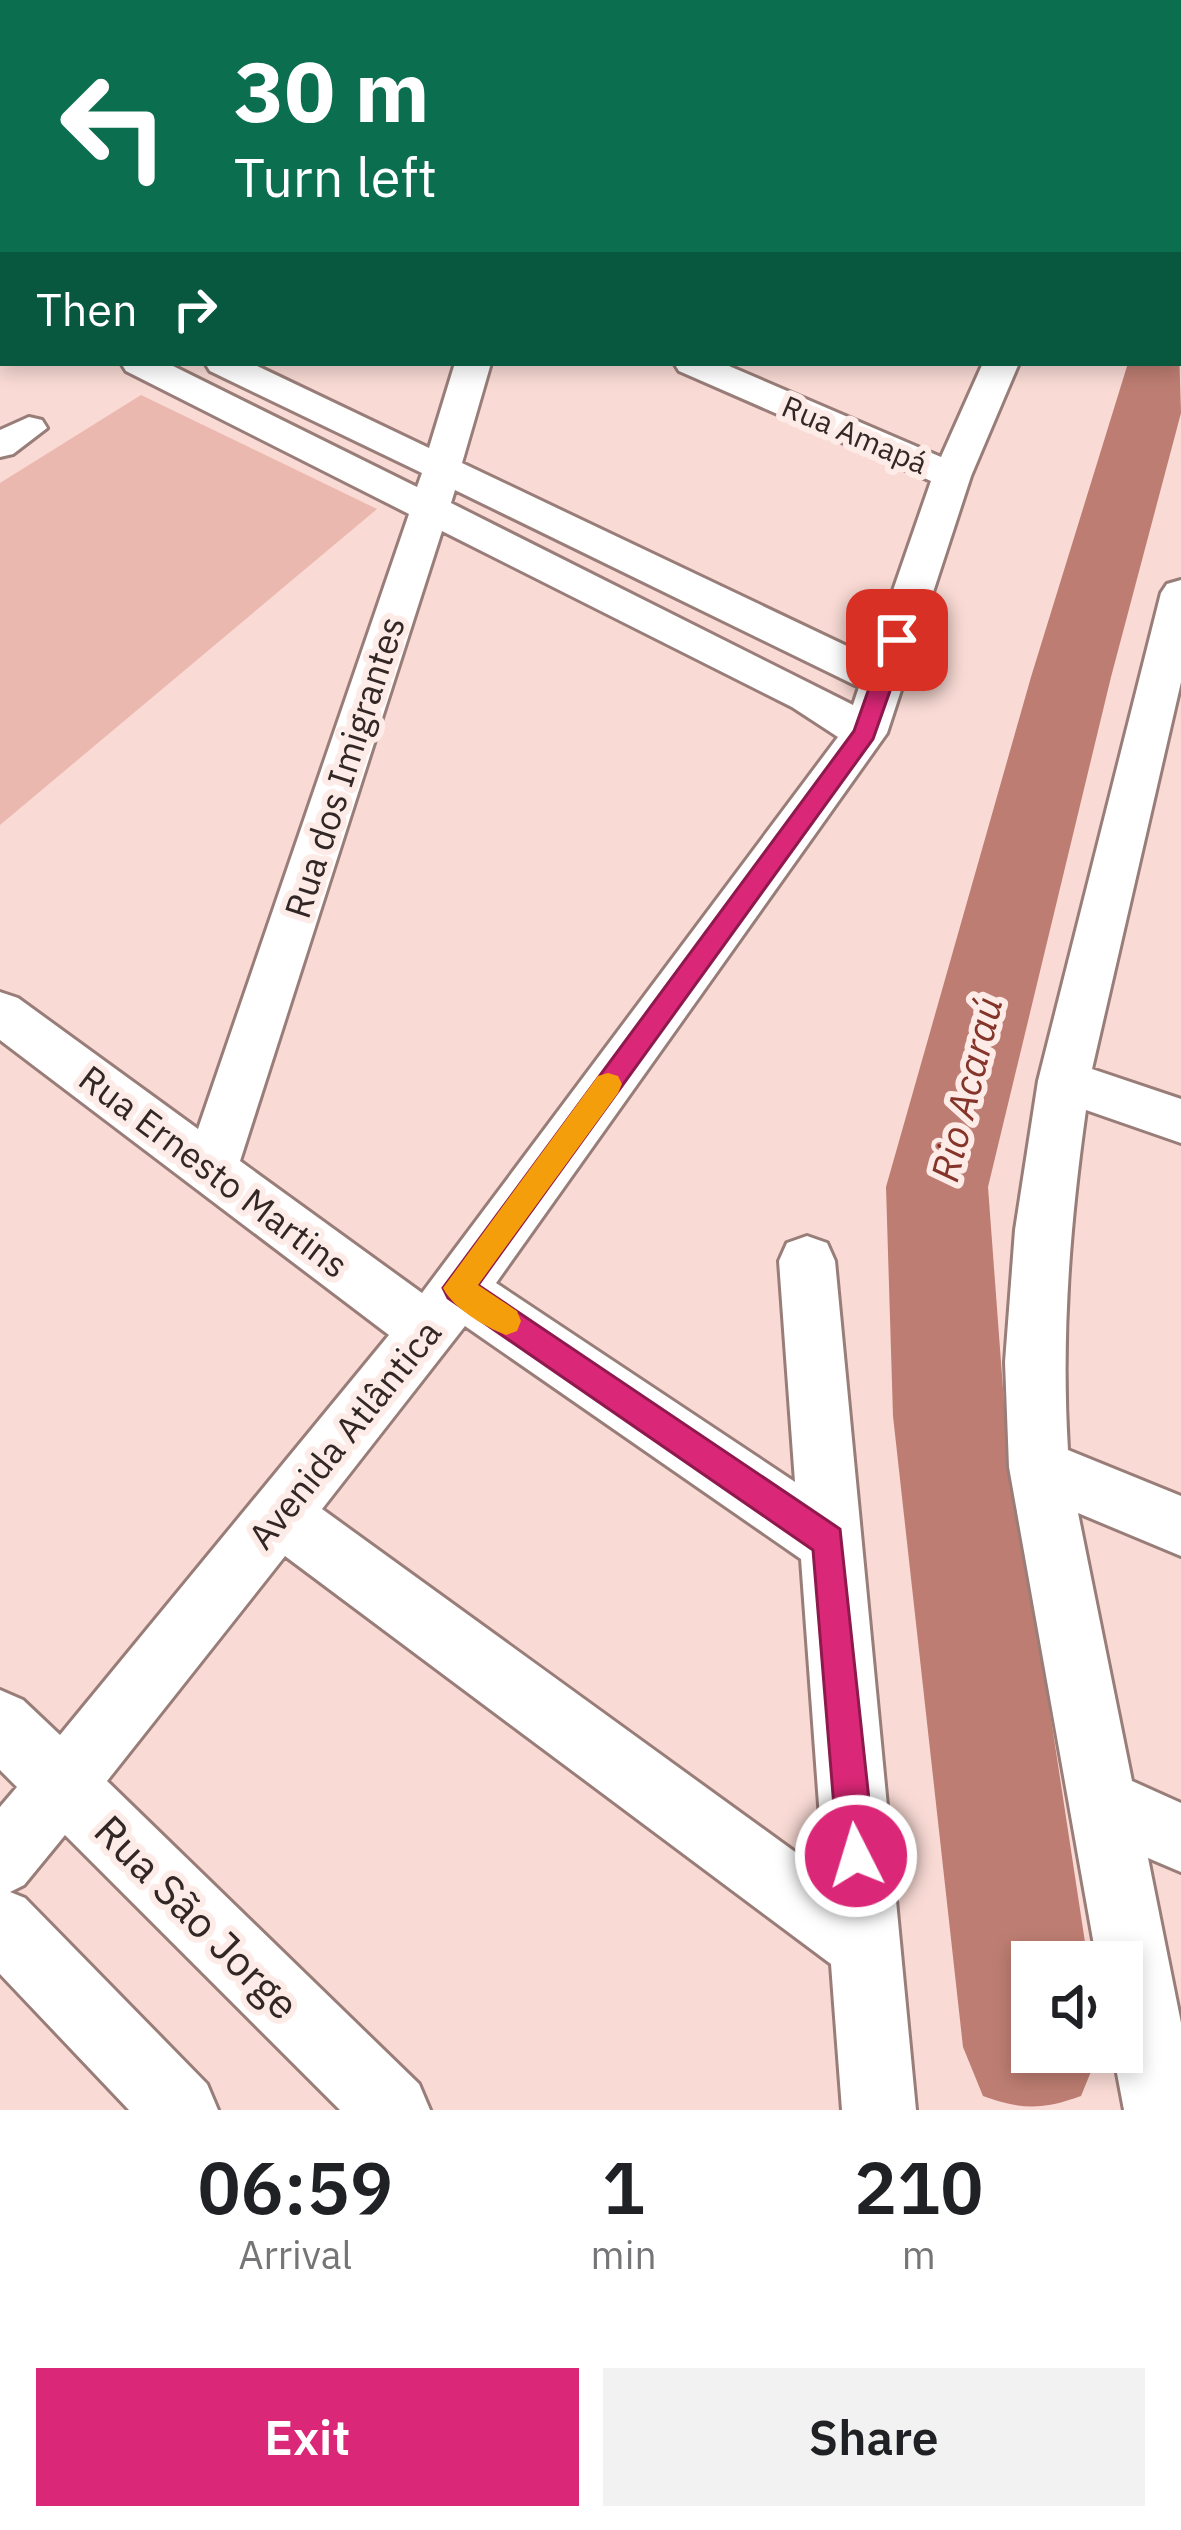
<!DOCTYPE html>
<html lang="en">
<head>
<meta charset="utf-8">
<style>
	:root { --surface:#fff; --page:#f2f2f2; --text:#202124; --muted:#757577; --accent:#db2777 }
	body { margin:0; font-family:"IBM Plex Sans",sans-serif; background:var(--page); color:var(--text); height:100vh; display:flex; flex-direction:column; font-size:45px; white-space:nowrap }
	* { box-sizing:border-box; margin:0 }
	p { font-size:39px; color:var(--muted) }
	.icon { flex:none; width:66px; height:66px; fill:none; stroke:currentColor; stroke-width:2; stroke-linecap:round; stroke-linejoin:round }
	.map { position:relative; height:2110px; overflow:hidden }
	.details { display:flex; flex-direction:column; background:var(--surface); flex:1 }
	.details>* { flex:none }
	.guide { position:absolute; left:0px; top:0px; width:1182px; height:366px; box-shadow:0 6px 18px #0003; background:#0b6e4f; color:#fff; overflow:hidden }
	.tools { position:absolute; left:1011px; top:1941px; display:grid; gap:24px }
	.tools a { display:grid; place-items:center; width:132px; height:132px; border-radius:0px; background:var(--surface); box-shadow:0 6px 18px #0003; font-size:60px }
	.pin { position:absolute; display:grid; place-items:center; width:102px; height:102px; color:#fff; margin:-51px; border-radius:24px; box-shadow:0 6px 18px #0006 }
	.me { position:absolute; width:132px; margin:-66px; rotate:355deg; stroke-linejoin:round; filter:drop-shadow(0 0 9px #0008) }
	.turn { display:flex; align-items:center; gap:42px; height:252px; padding:0 36px; font-size:54px }
	.turn .icon { width:156px; height:156px; stroke-width:2.5 }
	.turn b { display:block; font-size:84px; line-height:102px }
	.then { display:flex; align-items:center; height:114px; padding:0 36px; background:#0003; gap:24px; font-size:45px }
	.eta { display:flex; justify-content:space-evenly; align-items:center; height:204px; text-align:center }
	.eta b { font-size:72px; font-weight:600; line-height:84px }
	.cta { display:flex; gap:24px; margin-top:auto; padding:24px 36px }
	.cta a { flex:1; height:138px; border-radius:0px; background:var(--accent); color:#fff; font-size:48px; font-weight:600; line-height:138px; text-align:center }
	.cta a+a { background:var(--page); color:var(--text) }
	.map>svg:first-child { display:block }
	.green { fill:#ebb8af }
	.lines { fill:none; stroke-linecap:round; stroke-linejoin:round }
	.stream { fill:#bd7d72; fill-rule:evenodd }
	.river { fill:#bd7d72; fill-rule:evenodd }
	.minor-casing { stroke:#987d78; stroke-width:6 }
	.minor { fill:#fff; fill-rule:evenodd }
	.route { fill:#db2777; stroke:#8e194d; stroke-width:3 }
	.slow { fill:#f59e0b }
	.labels { text-anchor:middle; dominant-baseline:central; stroke-width:12; stroke-linejoin:round; paint-order:stroke }
	.far-street-label { font-size:30px; fill:#322725; stroke:#fdebe7 }
	.street-label { font-size:36px; fill:#322725; stroke:#fdebe7 }
	.water-label { font-size:39px; font-style:italic; fill:#843429; stroke:#fdebe7 }
	.near-street-label { font-size:42px; fill:#322725; stroke:#fdebe7 }
</style>
</head>
<body>
<div class="map">
<svg width="1181" height="2110" viewBox="0 0 1181 2110">
	<rect width="100%" height="100%" fill="#f9dad4"/>
	<path class="green" d="M 141,395 L 377,509 L 0,825 L 0,483 Z"/>
	<g class="lines">
		<path class="stream" d="M 956,0 L 969,0 L 973,3 L 960,3 Z
			M 1179,50 L 1181,50 L 1181,56 L 1179,56 Z"/>
		<path class="river" d="M 1179,347 L 1181,413 L 1111,677 L 988,1187 L 1005,1416 L 1088,1962 L 1032,1962 L 1032,2052 L 1099,2052 L 1081,2096 C 1042,2110 1022,2110 983,2096 L 963,2047 L 893,1416 L 886,1187 L 1031,677 L 1128,363 L 1179,363 Z"/>
		<defs>
			<path id="minor" d="M 193,0 L 225,0 L 191,3 Z
				M 530,0 L 565,0 L 567,3 L 532,3 Z
				M 636,0 L 667,0 L 634,3 Z
				M 907,0 L 943,0 L 945,3 L 909,3 Z
				M 1009,0 L 1045,0 L 1047,3 L 1011,3 Z
				M 1155,0 L 1181,0 L 1181,4 L 1154,3 Z
				M 0,28 L 3,28 L 3,45 L 0,45 Z
				M 3,89 L 3,107 L 0,108 L 0,90 Z
				M 0,246 L 3,247 L 3,267 L 0,266 Z
				M 0,284 L 3,285 L 3,305 L 0,304 Z
				M 121,363 L 167,363 L 417,487 L 422,473 L 210,371 L 205,363 L 251,363 L 429,448 L 455,363 L 491,363 L 462,463 L 870,657 L 931,481 L 679,371 L 674,363 L 722,363 L 941,457 L 983,363 L 1019,363 L 971,476 L 887,733 L 496,1283 L 795,1482 L 779,1261 L 787,1243 L 807,1236 L 827,1243 L 835,1261 L 916,2110 L 842,2110 L 831,1964 L 285,1556 L 107,1781 L 419,2084 L 430,2110 L 340,2110 L 65,1835 L 24,1885 L 10,1892 L 25,1898 L 207,2084 L 218,2110 L 129,2110 L 0,1974 L 0,1807 L 17,1787 L 0,1770 L 0,1690 L 23,1700 L 60,1735 L 389,1335 L 0,1040 L 0,992 L 18,998 L 198,1129 L 409,514 L 126,371 ZM 455,490 L 859,687 L 853,705 L 451,503 ZM 442,531 L 792,707 L 838,737 L 422,1293 L 240,1161 ZM 465,1326 L 801,1559 L 824,1873 L 322,1509 Z
				M 29,417 L 42,420 L 47,428 L 13,454 L 0,457 L 0,430 Z
				M 1181,580 L 1181,682 L 1092,1069 L 1181,1099 L 1181,1143 L 1086,1110 C 1070,1224 1061,1334 1068,1450 L 1181,1496 L 1181,1556 L 1078,1513 L 1132,1781 L 1181,1803 L 1181,1872 L 1148,1858 L 1181,2023 L 1181,2110 L 1124,2110 L 1113,2052 L 1122,2052 L 1122,1962 L 1097,1962 L 1009,1467 L 1005,1362 L 1015,1230 L 1038,1081 L 1161,593 L 1167,584 Z"/>
		</defs>
		<use href="#minor" class="minor-casing"/>
		<use href="#minor" class="minor"/>
	</g>
	<path class="route" d="M 897,633 L 908,640 L 873,739 L 478,1285 L 840,1529 L 875,1856 L 870,1869 L 856,1875 L 843,1869 L 838,1856 L 813,1550 L 448,1298 L 443,1288 L 854,731 L 886,640 Z"/>
	<path class="slow" d="M 608,1073 L 618,1076 L 622,1084 L 618,1093 L 478,1285 L 517,1311 L 521,1321 L 517,1331 L 506,1335 C 485,1327 453,1308 443,1288 L 598,1076 Z"/>
	<g class="labels">
		<g class="far-street-label">
			<text transform="translate(855 434) rotate(23)">Rua Amapá</text>
		</g>
		<g class="street-label">
			<text transform="translate(344 767) rotate(-72)">Rua dos Imigrantes</text>
			<text transform="translate(214 1171) rotate(37)">Rua Ernesto Martins</text>
			<text transform="translate(344 1434) rotate(-51)">Avenida Atlântica</text>
		</g>
		<g class="water-label">
			<text transform="translate(966 1089) rotate(-76)">Rio Acaraú</text>
		</g>
		<g class="near-street-label">
			<text transform="translate(197 1917) rotate(45)">Rua São Jorge</text>
		</g>
	</g>
</svg>
<div class="tools">
<a><svg class="icon" aria-label="sound" viewBox="0 0 24 24"><path d="M4 9h4l5-4v14l-5-4H4zM17 9q2 3 0 6"/></svg></a>
</div>
<div class="pin" style="left:897px;top:640px;background:#d93025"><svg class="icon" aria-label="arrive" viewBox="0 0 24 24"><path d="M6 21V4h12l-3 4 3 4H6"/></svg></div>
<svg class="me" style="left:856px;top:1856px" viewBox="-20 -20 40 40"><circle r="17" fill="#db2777" stroke="#fff" stroke-width="3"/><path d="M0-11L8 9 0 5-8 9z" fill="#fff"/></svg>
<div class="guide">
<div class="turn"><svg class="icon" aria-label="left" viewBox="0 0 24 24"><path d="M17 20v-9H6M10 6l-5 5 5 5"/></svg><div><b>30 m</b>Turn left</div></div>
<div class="then">Then<svg class="icon" aria-label="right" viewBox="0 0 24 24"><path d="M7 20v-9h11M14 6l5 5-5 5"/></svg></div>
</div>
</div>
<section class="details">
<div class="eta">
<div><b>06:59</b><p>Arrival</p></div>
<div><b>1</b><p>min</p></div>
<div><b>210</b><p>m</p></div>
</div>
<div class="cta"><a>Exit</a><a>Share</a></div>
</section>
</body>
</html>
